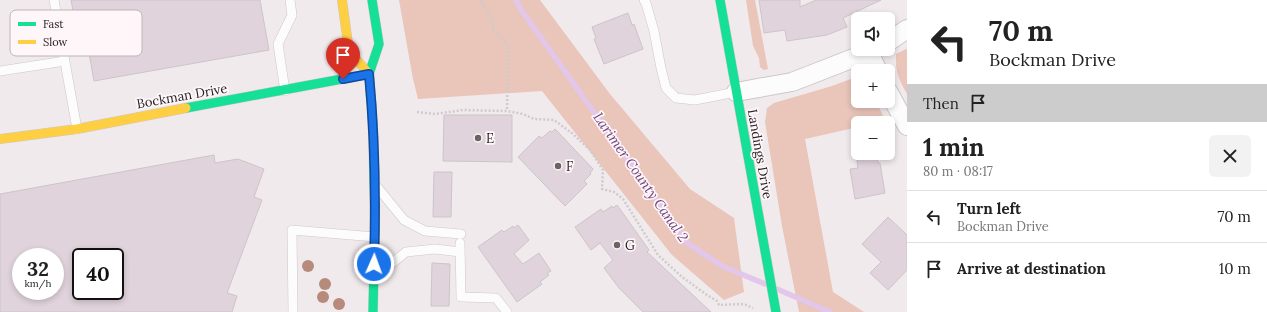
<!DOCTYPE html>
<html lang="en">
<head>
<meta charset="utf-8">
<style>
	:root { --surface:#fff; --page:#f2f2f2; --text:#222; --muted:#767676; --line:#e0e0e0 }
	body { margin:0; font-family:Lora,serif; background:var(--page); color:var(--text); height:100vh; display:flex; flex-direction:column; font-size:15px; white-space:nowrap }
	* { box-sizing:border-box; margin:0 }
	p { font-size:13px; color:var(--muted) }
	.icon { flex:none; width:22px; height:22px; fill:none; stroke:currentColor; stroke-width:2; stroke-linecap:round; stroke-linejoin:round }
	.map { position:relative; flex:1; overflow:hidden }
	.sheet { display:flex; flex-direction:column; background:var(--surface); width:360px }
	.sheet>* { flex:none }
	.top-card { background:#fff; color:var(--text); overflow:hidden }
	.buttons { position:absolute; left:851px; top:12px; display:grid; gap:8px }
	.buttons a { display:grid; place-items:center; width:44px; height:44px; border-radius:6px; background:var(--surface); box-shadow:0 2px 6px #0003; font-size:20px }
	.speed { position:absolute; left:12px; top:248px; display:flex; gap:8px; font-size:20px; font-weight:700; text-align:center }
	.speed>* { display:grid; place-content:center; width:52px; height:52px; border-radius:50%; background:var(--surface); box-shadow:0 2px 6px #0003; line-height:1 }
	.speed small { font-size:10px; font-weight:400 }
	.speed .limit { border:2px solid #111; border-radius:6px; background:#fff; color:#111 }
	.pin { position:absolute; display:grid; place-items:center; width:34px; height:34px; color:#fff; margin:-41px -17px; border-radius:50% 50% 50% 0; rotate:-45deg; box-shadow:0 0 4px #0007 }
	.pin .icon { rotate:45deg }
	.me { position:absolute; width:44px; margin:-22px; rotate:2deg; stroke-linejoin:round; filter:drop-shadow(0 0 3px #0008) }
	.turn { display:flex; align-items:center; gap:14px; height:84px; padding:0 16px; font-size:18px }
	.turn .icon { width:52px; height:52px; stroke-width:2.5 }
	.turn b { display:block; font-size:28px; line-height:34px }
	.then { display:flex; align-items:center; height:38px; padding:0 16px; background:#0003; gap:8px; font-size:15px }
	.round { display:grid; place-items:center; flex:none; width:42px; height:42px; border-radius:6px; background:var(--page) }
	.head { display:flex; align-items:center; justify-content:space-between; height:68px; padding:0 16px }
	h1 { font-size:24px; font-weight:700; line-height:30px }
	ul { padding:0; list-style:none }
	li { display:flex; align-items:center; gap:12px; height:52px; padding:0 16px; border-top:1px solid var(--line) }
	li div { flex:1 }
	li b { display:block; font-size:15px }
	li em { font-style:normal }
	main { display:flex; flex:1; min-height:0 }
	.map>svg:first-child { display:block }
	.green { fill:#e9c5ba }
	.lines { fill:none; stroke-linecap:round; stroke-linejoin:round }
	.stream { stroke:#e2c7eb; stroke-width:5.5 }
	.building { fill:#e1d3dc; stroke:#cac5c8; fill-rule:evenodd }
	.lane-casing { stroke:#ccc7c8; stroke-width:10 }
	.street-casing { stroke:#ccc7c8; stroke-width:20 }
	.fast-casing { stroke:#ccc7c8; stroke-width:10 }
	.slow-casing { stroke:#ccc7c8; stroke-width:10 }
	.path { stroke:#cecbcc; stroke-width:2.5; stroke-dasharray:2 2; stroke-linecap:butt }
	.lane { stroke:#fdfcfc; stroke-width:9 }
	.street { stroke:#fdfcfc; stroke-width:18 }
	.fast { stroke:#16e098; stroke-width:9 }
	.slow { stroke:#ffcf43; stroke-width:9 }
	.tree { fill:#b68b7c }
	.route-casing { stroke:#114b97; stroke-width:10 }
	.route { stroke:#1a73e8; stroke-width:7 }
	.poi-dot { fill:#6a6465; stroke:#fef6f8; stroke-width:1.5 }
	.labels { text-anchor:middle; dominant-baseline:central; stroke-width:3.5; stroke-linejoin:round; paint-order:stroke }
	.street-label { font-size:13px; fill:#211c1d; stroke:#fef6f8 }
	.poi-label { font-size:13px; fill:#211c1d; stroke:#fef6f8; text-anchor:start }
	.water-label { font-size:14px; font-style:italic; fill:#6f4380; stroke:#fef6f8 }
	.key { fill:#fef6f8; stroke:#bcb5b6; stroke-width:1 }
	.key-label { font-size:11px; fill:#211c1d }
</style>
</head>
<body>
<main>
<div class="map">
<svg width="907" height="312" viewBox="0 0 907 312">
	<rect width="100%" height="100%" fill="#f1eaec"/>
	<path class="green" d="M 399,0 L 540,0 L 610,94 L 690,189 L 734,218 L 744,292 L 724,300 L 672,255 L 542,91 L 418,99 L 413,79 Z
		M 746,0 L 755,0 L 768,69 L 764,70 L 760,67 L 759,58 L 753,46 Z
		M 906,49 L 907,50 L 907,94 C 899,79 895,72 896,54 Z
		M 856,77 L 858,77 L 858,101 L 876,101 L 885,120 L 874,123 L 858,123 L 858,127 L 805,139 L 833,292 L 864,312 L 799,312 L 782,226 L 765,122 L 767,108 L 774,103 L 832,86 Z"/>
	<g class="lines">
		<path class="stream" d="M 516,0 L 522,11 L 687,243 L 722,266 L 765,284
			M 777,289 L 830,312"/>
	</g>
	<path class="building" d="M 71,0 L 260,0 L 269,50 L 94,81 L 86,36 L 78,38 Z
		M 759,0 L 800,0 L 800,7 L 816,0 L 881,0 L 843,18 L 847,27 L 827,35 L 787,41 L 785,30 L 764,33 Z
		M 628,13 L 632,25 L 634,24 L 643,49 L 604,64 L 594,39 L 596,38 L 592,27 Z
		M 444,115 L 512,115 L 512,162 L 443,161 Z
		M 555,129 L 593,169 L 590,173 L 591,174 L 584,181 L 587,184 L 565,206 L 518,157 L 539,136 L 542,138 L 550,131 L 552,132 Z
		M 856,153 L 876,153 L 878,163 L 880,163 L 885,193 L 855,199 L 850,169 L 858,168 Z
		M 214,155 L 215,163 L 238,159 L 264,169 L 254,197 L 262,200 L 227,293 L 237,296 L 232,312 L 0,312 L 0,194 ZM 21,257 L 55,257 L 55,291 L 21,291 ZM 81,257 L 115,257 L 115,291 L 81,291 Z
		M 434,172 L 452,172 L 451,217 L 433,217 Z
		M 617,205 L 649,250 L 647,252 L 711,312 L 643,312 L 619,288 L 604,268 L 613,260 L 600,243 L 591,250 L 575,227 L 601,209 L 603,212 L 612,206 L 613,208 Z
		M 888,217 L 907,235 L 907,270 L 888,290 L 870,273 L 881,262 L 862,244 Z
		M 518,225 L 529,240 L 514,254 L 523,264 L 539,253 L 551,271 L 547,273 L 549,275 L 540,282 L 542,284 L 517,302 L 478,247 L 502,230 L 504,232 L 513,226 L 514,228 Z
		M 432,263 L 450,264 L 449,306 L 431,306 Z"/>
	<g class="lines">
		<defs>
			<path id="lane" d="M 54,0 L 77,129
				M 644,0 L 646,3 L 654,31 L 661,68 L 666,88 L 676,98 L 695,100 L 736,92
				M 0,71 L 65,61
				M 285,91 L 278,44 L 292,15 L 290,0
				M 378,188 L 404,220 L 425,231 L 461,234
				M 460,243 L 461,297 L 496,298 L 507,312
				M 376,276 L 406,252 L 435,249 L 460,252
				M 293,312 L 292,230 L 375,237"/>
			<path id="street" d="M 888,42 L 907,29
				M 868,50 L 878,71
				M 888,91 L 907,126
				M 736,92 L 792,82 L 864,54 L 868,50 L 874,49"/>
			<path id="fast" d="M 372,0 L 379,44 L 369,74 L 373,125 L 375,219 L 373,312
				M 720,0 L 776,312
				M 186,108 L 369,74"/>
			<path id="slow" d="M 342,0 L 349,51 L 369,74
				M 0,139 L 77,129 L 186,108"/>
		</defs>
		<use href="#lane" class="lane-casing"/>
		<use href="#street" class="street-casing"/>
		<use href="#fast" class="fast-casing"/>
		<use href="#slow" class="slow-casing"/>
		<path class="path" d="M 480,0 L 490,15 L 494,30 L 508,45 L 507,111
			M 417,112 L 435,114 L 463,110 L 507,111 L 523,114 L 534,119 L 554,120 L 573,134 L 590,150 L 603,170 L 602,189 L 614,192 L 623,199 L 658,255 L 682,277 L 707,295 L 717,301 L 719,305 L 744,304 L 753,308"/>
		<use href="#lane" class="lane"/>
		<use href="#street" class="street"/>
		<use href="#fast" class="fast"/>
		<use href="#slow" class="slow"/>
	</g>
	<g class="tree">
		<circle cx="308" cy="266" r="6"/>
		<circle cx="325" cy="284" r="6"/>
		<circle cx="323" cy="297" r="6"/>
		<circle cx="339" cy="304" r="6"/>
	</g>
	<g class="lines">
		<defs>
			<path id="route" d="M 343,79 L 369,74 C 375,137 376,201 374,264"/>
		</defs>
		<use href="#route" class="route-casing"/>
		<use href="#route" class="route"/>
	</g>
	<g class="poi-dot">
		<circle cx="478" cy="138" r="4"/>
		<circle cx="558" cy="166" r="4"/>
		<circle cx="617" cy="245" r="4"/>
	</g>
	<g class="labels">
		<g class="street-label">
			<text transform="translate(182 96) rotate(-10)">Bockman Drive</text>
			<text transform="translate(760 154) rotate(80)">Landings Drive</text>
		</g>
		<g class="poi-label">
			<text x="486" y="138">E</text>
			<text x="566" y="166">F</text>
			<text x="625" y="245">G</text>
		</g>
		<g class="water-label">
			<text transform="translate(641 177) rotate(55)">Larimer County Canal 2</text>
		</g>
	</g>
	<rect x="10" y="10" width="132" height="46" rx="6" class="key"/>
	<rect x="18" y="22" width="18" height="4" fill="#16e098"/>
	<rect x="18" y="40" width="18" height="4" fill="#ffcf43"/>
	<g class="key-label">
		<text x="43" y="28">Fast</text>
		<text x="43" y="46">Slow</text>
	</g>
</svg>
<div class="buttons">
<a><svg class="icon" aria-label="sound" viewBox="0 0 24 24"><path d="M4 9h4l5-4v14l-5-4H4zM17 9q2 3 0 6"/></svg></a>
<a>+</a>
<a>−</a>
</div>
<div class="speed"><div>32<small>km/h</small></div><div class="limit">40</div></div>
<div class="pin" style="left:343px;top:79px;background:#d93025"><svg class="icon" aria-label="arrive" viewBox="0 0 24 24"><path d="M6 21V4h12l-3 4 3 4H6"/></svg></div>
<svg class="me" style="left:374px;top:264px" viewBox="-20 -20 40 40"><circle r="17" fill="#1a73e8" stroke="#fff" stroke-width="3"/><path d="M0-11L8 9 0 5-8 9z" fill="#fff"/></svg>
</div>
<section class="sheet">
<div class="top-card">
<div class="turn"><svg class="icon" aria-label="left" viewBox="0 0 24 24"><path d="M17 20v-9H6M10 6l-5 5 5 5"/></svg><div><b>70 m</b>Bockman Drive</div></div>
<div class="then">Then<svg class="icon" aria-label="arrive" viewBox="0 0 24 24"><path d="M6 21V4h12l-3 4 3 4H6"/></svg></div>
</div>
<div class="head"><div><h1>1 min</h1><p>80 m · 08:17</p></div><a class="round"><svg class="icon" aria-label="close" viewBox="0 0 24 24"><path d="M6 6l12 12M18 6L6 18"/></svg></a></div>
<ul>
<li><svg class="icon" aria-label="left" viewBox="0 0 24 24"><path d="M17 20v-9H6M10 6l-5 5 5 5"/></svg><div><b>Turn left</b><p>Bockman Drive</p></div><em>70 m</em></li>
<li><svg class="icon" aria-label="arrive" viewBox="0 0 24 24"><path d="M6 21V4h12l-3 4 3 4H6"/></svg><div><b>Arrive at destination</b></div><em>10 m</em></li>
</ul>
</section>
</main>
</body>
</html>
